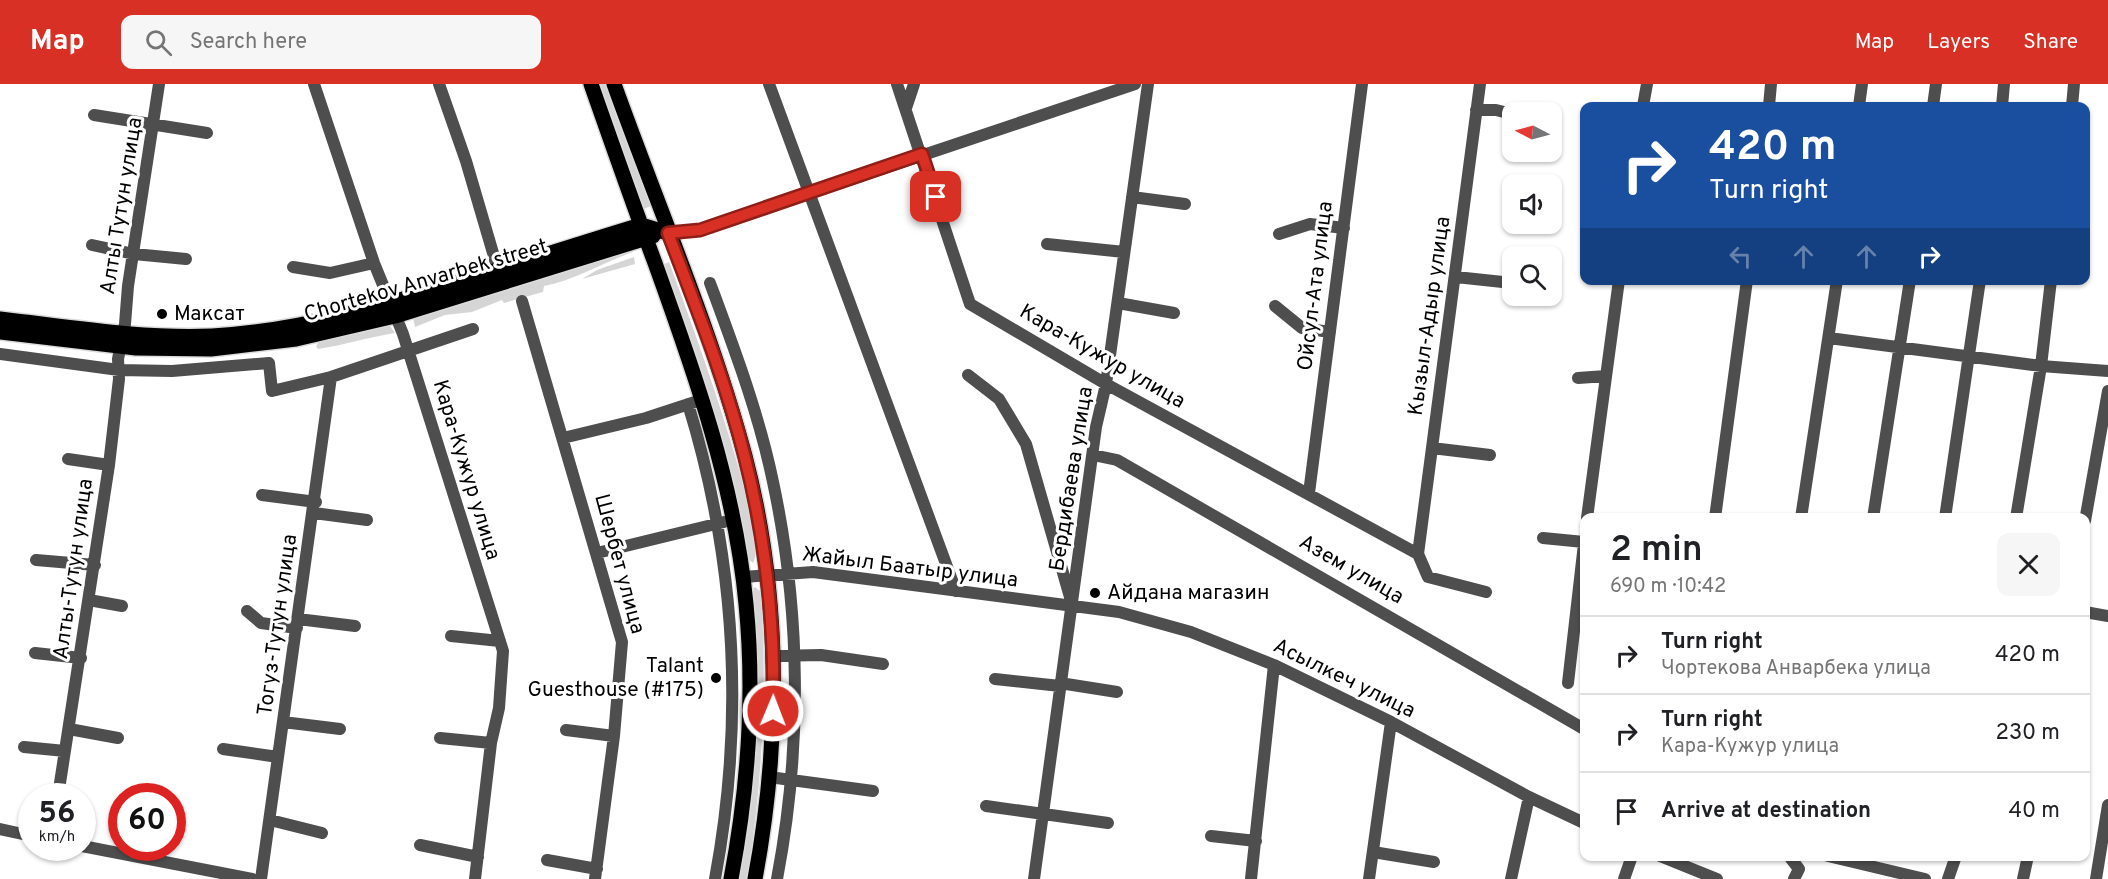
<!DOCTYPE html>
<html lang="en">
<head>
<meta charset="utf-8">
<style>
	:root { --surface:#fff; --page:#f6f6f6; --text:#202124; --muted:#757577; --line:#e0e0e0; --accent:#d93025 }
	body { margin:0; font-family:Overpass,sans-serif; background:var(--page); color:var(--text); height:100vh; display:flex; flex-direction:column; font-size:22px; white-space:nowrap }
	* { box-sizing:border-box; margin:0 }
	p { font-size:20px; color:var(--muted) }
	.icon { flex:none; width:33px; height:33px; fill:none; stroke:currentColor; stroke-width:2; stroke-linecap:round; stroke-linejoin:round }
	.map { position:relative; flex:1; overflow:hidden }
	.drawer { position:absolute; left:1580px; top:429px; width:510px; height:348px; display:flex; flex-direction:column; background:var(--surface); border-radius:12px; box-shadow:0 2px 4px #0004 }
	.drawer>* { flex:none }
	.hud { position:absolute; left:1580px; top:18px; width:510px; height:183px; border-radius:12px; box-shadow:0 2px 4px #0004; background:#1a4fa0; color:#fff; overflow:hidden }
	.needle { width:39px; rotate:276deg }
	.controls { position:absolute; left:1502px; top:18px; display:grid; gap:12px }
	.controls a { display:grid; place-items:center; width:60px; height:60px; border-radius:12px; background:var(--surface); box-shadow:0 2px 4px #0004; font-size:30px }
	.speed { position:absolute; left:18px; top:699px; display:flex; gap:12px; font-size:30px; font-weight:700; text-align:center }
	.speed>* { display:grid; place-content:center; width:78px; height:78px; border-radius:50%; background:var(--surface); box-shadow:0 2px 4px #0004; line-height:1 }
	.speed small { font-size:15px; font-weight:400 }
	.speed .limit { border:9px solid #d22; background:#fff; color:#111 }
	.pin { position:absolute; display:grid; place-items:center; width:51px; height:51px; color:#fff; margin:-26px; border-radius:12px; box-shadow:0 3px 9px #0006 }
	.me { position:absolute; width:66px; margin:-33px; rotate:1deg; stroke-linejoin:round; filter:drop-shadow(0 0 4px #0008) }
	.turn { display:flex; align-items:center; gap:21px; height:126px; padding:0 30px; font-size:27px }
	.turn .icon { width:78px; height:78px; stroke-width:2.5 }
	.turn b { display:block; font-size:42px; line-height:51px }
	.lanes { display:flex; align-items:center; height:57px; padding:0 30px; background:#0003; justify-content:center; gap:30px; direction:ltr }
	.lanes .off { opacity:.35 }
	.round { display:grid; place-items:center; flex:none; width:63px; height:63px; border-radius:12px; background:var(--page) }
	.overview { display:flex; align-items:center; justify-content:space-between; height:102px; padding:0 30px }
	h1 { font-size:36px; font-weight:600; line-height:45px }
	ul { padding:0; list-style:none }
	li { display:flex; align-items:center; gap:18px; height:78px; padding:0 30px; border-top:2px solid var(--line) }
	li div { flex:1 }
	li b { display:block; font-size:22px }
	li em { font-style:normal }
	header { display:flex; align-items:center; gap:36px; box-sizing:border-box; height:84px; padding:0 30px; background:var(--accent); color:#fff }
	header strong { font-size:28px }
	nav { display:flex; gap:33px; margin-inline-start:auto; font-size:21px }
	.search { width:420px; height:54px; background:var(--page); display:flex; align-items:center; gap:15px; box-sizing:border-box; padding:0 21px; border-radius:12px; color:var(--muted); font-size:22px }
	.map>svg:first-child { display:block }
	.green { fill:#d5d5d5 }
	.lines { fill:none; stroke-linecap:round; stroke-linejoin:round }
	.major-casing { stroke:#dbdbdb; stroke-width:18 }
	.minor { stroke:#4e4e4e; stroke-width:12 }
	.major { stroke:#000; stroke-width:15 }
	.route-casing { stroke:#8d1f18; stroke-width:15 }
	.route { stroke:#d93025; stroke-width:10 }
	.poi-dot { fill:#000; stroke:#fff; stroke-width:2 }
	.labels { text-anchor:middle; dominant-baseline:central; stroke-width:6; stroke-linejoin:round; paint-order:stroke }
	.street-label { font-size:21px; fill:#000; stroke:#fff }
	.poi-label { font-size:21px; fill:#000; stroke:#fff; text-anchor:start }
</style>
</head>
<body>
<header>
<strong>Map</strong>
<div class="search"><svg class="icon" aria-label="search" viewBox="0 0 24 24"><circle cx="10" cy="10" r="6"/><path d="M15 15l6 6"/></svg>Search here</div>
<nav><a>Map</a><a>Layers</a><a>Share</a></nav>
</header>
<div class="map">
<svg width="2108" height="795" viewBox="0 0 2108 795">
	<rect width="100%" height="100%" fill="#fff"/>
	<path class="green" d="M 597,0 L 607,0 L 651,122 L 641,126 Z
		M 633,165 L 633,168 C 602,179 575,196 544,202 L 543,208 L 504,219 L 502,216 L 472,228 L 445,231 L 415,243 L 413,234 Z
		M 634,173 L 635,180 L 582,195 L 597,186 Z
		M 669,178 C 684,218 771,452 753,479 L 748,475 C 731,373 699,278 662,181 Z
		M 383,242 L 390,242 L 395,249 C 369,253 344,261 318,265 L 316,262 L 319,258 Z
		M 755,503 L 761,508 C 767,598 763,686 750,776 L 747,795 L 737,795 L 752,506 Z"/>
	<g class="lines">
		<defs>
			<path id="major" d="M 591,0 C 612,60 633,120 655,179 C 695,290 735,402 746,520 C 755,611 748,705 731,795
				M 614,0 C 658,123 711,245 745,372 C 781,510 781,656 755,795
				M 0,235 C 70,243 141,255 212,252 C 302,247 387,221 472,194 C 529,176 585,158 641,141 L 668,149
				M 0,248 L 136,264 L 211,265 L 296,255 L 395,232 L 653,152"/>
		</defs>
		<use href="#major" class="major-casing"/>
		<path class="minor" d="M 314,0 L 374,179 L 403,250 L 503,567 L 499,624 L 491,659 L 475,795
			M 439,0 L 466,77 L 498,186
			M 769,0 L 956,507
			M 897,0 L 970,220 L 1106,300 L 1418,470
			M 1643,22 L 1647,0
			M 1769,22 L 1771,0
			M 1859,22 L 1862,0
			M 1933,22 L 1936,0
			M 2002,22 L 2004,0
			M 2072,22 L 2074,0
			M 906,24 L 914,0
			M 1476,26 L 1496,26 L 1512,30
			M 94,31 L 207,49
			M 1132,113 L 1185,120
			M 668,149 L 700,146 L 1135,0
			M 1279,150 L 1310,140 L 1344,144
			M 1047,160 L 1124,168
			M 92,161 L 134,170 L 186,175
			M 293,183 L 330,189 L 374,179
			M 1456,193 L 1512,199
			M 710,199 C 734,264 759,330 773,398 C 801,528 802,664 777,795
			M 522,217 L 622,558 L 614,652 L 595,795
			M 1118,219 L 1174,229
			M 1275,222 L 1302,244 L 1330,248
			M 1829,254 L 2041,282 L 2108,287
			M 0,270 L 119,286 L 172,287 L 269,279 L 272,307 L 331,293 L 473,245
			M 968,291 L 999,315 L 1026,360 L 1070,513
			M 1578,294 L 1606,292
			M 688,320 C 736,476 745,634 715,795
			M 563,354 L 646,334 L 695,318
			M 1432,364 L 1490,371
			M 1093,371 L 1117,376 L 1584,645
			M 68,375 L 109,381
			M 1309,409 L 1362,0
			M 262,411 L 316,418
			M 314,429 L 367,436
			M 1587,434 L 1619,196
			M 1715,434 L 1747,196
			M 1801,434 L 1837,196
			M 1873,434 L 1910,196
			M 1945,434 L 1980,196
			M 2016,434 L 2041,282 L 2051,196
			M 2085,437 L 2108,307
			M 1543,454 L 1584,458
			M 597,469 L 724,438
			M 1418,470 L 1480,0
			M 1418,470 L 1428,493 L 1486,508
			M 36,476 L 95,481
			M 743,493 L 813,488 L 1119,528 L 1191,548 L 1274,581 L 1391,638 L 1529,713 L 1584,739
			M 89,516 L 122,522
			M 247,527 L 261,539 L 297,544
			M 2085,528 L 2108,532
			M 298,535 L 355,542
			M 451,552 L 500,557
			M 35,569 L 81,574
			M 773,572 L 821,571 L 883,580
			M 995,595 L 1060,602
			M 1060,599 L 1117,608
			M 1568,599 L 1584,460
			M 283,638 L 340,645
			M 69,645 L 118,654
			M 566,646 L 614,652
			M 440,654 L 491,659
			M 24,663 L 65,667
			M 223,665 L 278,673
			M 769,693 L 873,707
			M 58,712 L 109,381 L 119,295 L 118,275 L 125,240 L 128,202 L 159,0
			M 986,722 L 1108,739
			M 270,736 L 322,749
			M 0,745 L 32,752
			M 1211,752 L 1256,757
			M 420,761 L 478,773
			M 82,762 L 252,795
			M 1373,768 L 1434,778
			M 1660,772 L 1717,795
			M 1789,772 L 1799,785 L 1794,795
			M 1828,772 L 1925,795
			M 547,776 L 597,785
			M 261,795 L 331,293
			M 1034,795 L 1096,343 L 1106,300 L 1148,0
			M 1251,795 L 1274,581
			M 1369,795 L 1391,638
			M 1511,795 L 1529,713
			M 1624,795 L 1632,772
			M 1948,795 L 1956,772
			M 2023,795 L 2028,772
			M 2096,795 L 2108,721"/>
		<use href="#major" class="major"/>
	</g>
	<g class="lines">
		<defs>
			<path id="route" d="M 773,627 C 775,542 766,457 745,374 C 726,297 696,223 668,149 L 700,146 L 922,70 L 936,113"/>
		</defs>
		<use href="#route" class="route-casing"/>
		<use href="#route" class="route"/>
	</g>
	<g class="poi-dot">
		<circle cx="162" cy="230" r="6"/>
		<circle cx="1095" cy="509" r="6"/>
		<circle cx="716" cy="594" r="6"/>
	</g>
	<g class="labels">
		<g class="street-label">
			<text transform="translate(122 122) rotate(-81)">Алты Тутун улица</text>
			<text transform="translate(426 197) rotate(-16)">Chortekov Anvarbek street</text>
			<text transform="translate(1316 202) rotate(-83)">Ойсул-Ата улица</text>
			<text transform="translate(1430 232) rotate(-82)">Кызыл-Адыр улица</text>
			<text transform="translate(1102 273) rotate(30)">Кара-Кужур улица</text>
			<text transform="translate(466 386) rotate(73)">Кара-Кужур улица</text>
			<text transform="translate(1072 395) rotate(-81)">Бердибаева улица</text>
			<text transform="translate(619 480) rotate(75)">Шербет улица</text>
			<text transform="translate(910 484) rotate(7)">Жайыл Баатыр улица</text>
			<text transform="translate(74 485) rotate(-82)">Алты-Тутун улица</text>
			<text transform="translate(1351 486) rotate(30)">Азем улица</text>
			<text transform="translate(278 541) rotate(-82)">Тогуз-Тутун улица</text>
			<text transform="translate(1344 595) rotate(26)">Асылкеч улица</text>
		</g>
		<g class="poi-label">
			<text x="174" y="230">Максат</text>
			<text x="1107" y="509">Айдана магазин</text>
			<text x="704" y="582" text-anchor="end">Talant<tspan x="704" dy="24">Guesthouse (#175)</tspan></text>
		</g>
	</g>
</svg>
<div class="controls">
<a><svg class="needle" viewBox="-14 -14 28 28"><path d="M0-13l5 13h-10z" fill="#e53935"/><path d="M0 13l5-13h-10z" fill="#757577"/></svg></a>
<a><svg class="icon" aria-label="sound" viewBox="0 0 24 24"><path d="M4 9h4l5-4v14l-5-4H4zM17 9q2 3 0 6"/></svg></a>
<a><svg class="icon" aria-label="search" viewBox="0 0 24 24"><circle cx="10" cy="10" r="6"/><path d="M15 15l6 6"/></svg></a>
</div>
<div class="speed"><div>56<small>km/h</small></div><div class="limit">60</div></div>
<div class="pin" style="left:936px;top:113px;background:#d93025"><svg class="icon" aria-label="arrive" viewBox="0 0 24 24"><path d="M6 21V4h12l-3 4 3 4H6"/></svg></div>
<svg class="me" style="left:773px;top:627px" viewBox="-20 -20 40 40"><circle r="17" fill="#d93025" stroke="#fff" stroke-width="3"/><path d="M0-11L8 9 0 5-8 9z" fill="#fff"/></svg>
<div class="hud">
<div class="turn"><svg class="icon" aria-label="right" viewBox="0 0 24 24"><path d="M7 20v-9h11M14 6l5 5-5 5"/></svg><div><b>420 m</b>Turn right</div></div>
<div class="lanes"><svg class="icon off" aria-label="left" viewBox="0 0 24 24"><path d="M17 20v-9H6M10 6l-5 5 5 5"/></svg><svg class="icon off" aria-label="ahead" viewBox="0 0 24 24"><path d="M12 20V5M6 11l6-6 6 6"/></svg><svg class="icon off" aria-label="ahead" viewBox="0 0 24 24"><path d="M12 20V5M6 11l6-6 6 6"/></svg><svg class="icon" aria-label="right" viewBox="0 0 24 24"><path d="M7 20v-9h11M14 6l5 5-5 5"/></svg></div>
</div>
<section class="drawer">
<div class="overview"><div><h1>2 min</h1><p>690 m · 10:42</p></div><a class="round"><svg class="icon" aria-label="close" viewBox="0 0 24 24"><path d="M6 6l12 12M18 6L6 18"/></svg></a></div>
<ul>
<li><svg class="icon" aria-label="right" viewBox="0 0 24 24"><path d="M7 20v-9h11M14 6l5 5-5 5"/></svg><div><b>Turn right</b><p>Чортекова Анварбека улица</p></div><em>420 m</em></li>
<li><svg class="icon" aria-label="right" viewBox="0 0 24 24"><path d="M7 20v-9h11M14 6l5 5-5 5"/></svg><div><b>Turn right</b><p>Кара-Кужур улица</p></div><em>230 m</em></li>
<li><svg class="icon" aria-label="arrive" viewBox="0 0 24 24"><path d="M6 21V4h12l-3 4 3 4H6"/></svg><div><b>Arrive at destination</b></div><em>40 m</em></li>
</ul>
</section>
</div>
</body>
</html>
